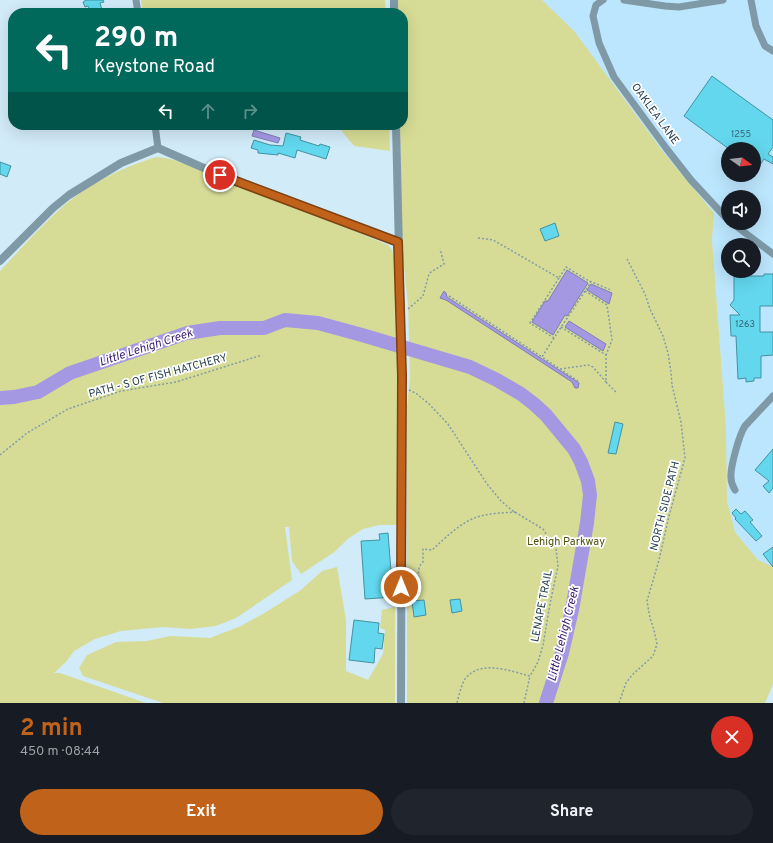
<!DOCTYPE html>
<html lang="en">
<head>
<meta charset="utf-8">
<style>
	:root { --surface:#171b24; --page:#20242c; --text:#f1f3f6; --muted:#9ea1a6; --accent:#c1621a }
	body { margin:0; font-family:Overpass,sans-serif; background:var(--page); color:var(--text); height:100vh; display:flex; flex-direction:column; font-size:15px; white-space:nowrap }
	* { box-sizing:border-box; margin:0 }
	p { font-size:13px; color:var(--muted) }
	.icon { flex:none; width:22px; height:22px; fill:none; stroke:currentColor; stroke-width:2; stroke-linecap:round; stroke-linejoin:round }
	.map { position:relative; height:703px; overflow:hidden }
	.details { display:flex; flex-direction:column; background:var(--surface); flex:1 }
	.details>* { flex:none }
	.guide { position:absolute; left:8px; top:8px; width:400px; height:122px; border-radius:16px; box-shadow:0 4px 16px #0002; background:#00695c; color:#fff; overflow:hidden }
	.needle { width:26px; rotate:105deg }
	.controls { position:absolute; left:721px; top:142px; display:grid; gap:8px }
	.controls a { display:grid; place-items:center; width:40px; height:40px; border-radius:50%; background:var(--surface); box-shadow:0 4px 16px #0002; font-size:20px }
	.pin { position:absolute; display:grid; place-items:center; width:34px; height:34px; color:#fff; margin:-17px; border:2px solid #fff; border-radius:50%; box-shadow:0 1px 4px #0007 }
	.me { position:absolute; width:44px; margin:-22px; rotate:0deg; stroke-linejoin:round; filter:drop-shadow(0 0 3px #0008) }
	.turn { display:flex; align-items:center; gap:14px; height:84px; padding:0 20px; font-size:18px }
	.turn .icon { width:52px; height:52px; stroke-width:2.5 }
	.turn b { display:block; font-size:28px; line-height:34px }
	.lanes { display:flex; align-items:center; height:38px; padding:0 20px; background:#0003; justify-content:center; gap:20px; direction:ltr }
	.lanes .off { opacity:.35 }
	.round { display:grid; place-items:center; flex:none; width:42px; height:42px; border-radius:21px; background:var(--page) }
	.summary { display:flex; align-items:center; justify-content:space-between; height:68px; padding:0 20px }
	h1 { font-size:24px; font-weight:700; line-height:30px; color:var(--accent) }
	.cta { display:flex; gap:8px; margin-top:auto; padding:8px 20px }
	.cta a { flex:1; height:46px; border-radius:24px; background:var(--accent); color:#fff; font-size:16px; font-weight:700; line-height:46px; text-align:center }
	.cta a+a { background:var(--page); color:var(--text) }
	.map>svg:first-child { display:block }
	.built { fill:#bce6fd; fill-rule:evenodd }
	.green { fill:#d6dc95 }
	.water { fill:#a598e3; stroke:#7f7eb6 }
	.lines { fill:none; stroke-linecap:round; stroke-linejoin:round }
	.river { stroke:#a598e3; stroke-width:14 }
	.building { fill:#62d7ed; stroke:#4392a1 }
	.path { stroke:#829ca9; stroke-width:1.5; stroke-dasharray:2 2; stroke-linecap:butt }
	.minor { stroke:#7f99a7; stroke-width:7 }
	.tertiary { stroke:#7f99a7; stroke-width:8 }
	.route-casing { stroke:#7d4011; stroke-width:10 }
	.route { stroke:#c1621a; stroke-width:7 }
	.labels { text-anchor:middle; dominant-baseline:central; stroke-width:3.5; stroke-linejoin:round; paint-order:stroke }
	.number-label { font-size:9px; fill:#346675 }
	.street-label { font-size:11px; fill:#25404d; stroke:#fff }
	.park-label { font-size:11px; fill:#4f5111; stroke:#fff }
	.water-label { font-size:12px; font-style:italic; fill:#371a71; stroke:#fff }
</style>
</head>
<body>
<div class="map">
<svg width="773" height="703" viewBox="0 0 773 703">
	<rect width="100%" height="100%" fill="#d2ebf8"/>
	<path class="built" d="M 542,0 L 773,0 L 773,567 L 758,560 L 735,532 L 727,501 L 726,427 L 712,240 L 714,213 L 664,153 L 619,92 ZM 728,149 L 754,149 L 754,175 L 728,175 ZM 728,197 L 754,197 L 754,223 L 728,223 ZM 728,245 L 754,245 L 754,271 L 728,271 Z"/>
	<path class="green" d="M 141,0 L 385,0 L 386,13 L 143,13 Z
		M 396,0 L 542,0 L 574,31 L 664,153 L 714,213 L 712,240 L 726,427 L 727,501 L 735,532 L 758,560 L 773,567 L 773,684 L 765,703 L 407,703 L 407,407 L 410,378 L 408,304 L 401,239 L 400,125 L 403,125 L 403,13 L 396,13 Z
		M 331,125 L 389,125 L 390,151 L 354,146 L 340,129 Z
		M 157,157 C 187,160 221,179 249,190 C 295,209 342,225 388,245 L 392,250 L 394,258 L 399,423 L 398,518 L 396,525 L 379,525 L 363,529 L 349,538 L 333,553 L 301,574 L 292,561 L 289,527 L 285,527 L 292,580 L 236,618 L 216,626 L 190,629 L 163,627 L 121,631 L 95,639 L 74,651 L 66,662 L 54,673 L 60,673 L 146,703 L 0,703 L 0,271 C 20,250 39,228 60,209 C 85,186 124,166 157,157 Z
		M 337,567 L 346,620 L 346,671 L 368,680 L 383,654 L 385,630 L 380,628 L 382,610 L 395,607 L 395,703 L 163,703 L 83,676 L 79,668 L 87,655 L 116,642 L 147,641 L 170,636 L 210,638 L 241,626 L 266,612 L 301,590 L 322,571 Z"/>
	<path class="water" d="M 254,130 L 280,138 L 278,143 L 252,136 Z
		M 567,270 L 588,283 L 567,316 L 565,315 L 553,335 L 532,322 L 545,301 L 548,301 Z
		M 591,284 L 612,293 L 609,304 L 587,290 Z
		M 444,291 L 446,293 L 447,297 L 579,383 L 578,388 L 575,388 L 572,382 L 446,300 L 440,298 Z
		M 569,321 L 606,344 L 603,351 L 565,327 Z"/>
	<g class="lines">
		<path class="river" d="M 0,398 L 14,397 L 38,392 L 70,373 L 187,333 L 220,328 L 264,328 L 285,320 L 318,323 L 362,335 L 470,367 L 497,380 L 521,394 L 534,404 L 546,415 L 574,449 L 581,462 L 588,481 L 590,495 L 587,523 L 572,610 L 562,653 L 546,703"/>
	</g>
	<path class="building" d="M 86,0 L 103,0 L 104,2 L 100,3 L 103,13 L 91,13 L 88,6 L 85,7 L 83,2 Z
		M 712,76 L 773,120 L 773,147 L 768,154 L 773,157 L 773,164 L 764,159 L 754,174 L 754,149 L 729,149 L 684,116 Z
		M 286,133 L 301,137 L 300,140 L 319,146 L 320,144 L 330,147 L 326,159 L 297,150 L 295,158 L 278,153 L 278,155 L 258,153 L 258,150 L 251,148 L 254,140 L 270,145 L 283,146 Z
		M 0,162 L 11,166 L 7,177 L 0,174 Z
		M 555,223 L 559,236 L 545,241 L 540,229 Z
		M 764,274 L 773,274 L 773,306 L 760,306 L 760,332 L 773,332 L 773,355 L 761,356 L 761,378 L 754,378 L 754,381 L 746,382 L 746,378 L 738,379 L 736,336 L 731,336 L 730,315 L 740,315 L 730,305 L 734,300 L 734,276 L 764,276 Z
		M 615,422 L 623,424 L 616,454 L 608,453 Z
		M 773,449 L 773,488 L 769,493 L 763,486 L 769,481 L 755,470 Z
		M 736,509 L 741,514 L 745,511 L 753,520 L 750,522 L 762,536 L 756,541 L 735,519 L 736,518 L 732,513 Z
		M 388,533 L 393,597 L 365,599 L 361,541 L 380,540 L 379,534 Z
		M 773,547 L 773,567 L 763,554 Z
		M 460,599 L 462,611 L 452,613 L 450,600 Z
		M 424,600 L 426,615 L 414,617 L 412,601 Z
		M 354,620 L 379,623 L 378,633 L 384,634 L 382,649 L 375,648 L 374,663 L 349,660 Z"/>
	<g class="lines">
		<path class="path" d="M 478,238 L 493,240 L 559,278 L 566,267 L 589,281 L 611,290
			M 559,278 L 530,323 L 554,338 L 591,282
			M 585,291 L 607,305 L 612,340 L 606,355
			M 449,296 L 542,357
			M 408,309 L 423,296 L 429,274 L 431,272 L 444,264 L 440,249
			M 561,327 L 606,355 L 606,382 L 616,392
			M 554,338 L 542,357 L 578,381
			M 560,369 L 588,365 L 593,367 L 606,382
			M 409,390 L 417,394 L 429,404 L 448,424 L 487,484 L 501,501 L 513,511 L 543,529 L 556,549 L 558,566 L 550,604 L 543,645 L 538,662 L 530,676 C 510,671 480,659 465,679 C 461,686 459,695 457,703
			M 0,455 L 27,433 L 68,409 L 121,391 L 176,382 L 262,355
			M 411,604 C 410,596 414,592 417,586 C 421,577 415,569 423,562 L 423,549 L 432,550 C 444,539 457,526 472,519 C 485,513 502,513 516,512
			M 524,703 L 530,676
			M 619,703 L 626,683 L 632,675 L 653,656 L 657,644 L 654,630 L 650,618 L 647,601 L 659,560 L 669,516 L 685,458 L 681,422 L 672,385 L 671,372 L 668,353 L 663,336 L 650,309 L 645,294 L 627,259"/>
		<path class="minor" d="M 136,0 L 138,13
			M 603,0 L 596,5 L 593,16 L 599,43 L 614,77 L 666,148 L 691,180 L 728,220
			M 624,0 L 665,6 L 679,7 L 723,0
			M 751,0 L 756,26 L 765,46 L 773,51
			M 155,125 L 158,148
			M 732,223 L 773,254
			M 735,490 C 733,486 731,483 731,478 C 730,468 739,435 745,426 L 773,396"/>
		<path class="tertiary" d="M 394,0 L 394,13
			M 396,125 L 402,376 L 401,703
			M 0,261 L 53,208 L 69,195 L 121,163 L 158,148 L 220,175 L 398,242"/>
	</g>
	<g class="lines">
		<defs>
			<path id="route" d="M 220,175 L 398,242 L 402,376 L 401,587"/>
		</defs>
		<use href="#route" class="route-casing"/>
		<use href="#route" class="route"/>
	</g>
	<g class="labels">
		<g class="number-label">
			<text x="741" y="134">1255</text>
			<text x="745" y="324">1263</text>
		</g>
		<g class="street-label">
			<text transform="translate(655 114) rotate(54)">OAKLEA LANE</text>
			<text transform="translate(158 376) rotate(-15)">PATH - S OF FISH HATCHERY</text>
			<text transform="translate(665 506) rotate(-76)">NORTH SIDE PATH</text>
			<text transform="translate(542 606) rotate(-79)">LENAPE TRAIL</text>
		</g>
		<g class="park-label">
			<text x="566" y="542">Lehigh Parkway</text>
		</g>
		<g class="water-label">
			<text transform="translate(146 348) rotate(-18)">Little Lehigh Creek</text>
			<text transform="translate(564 634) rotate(-76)">Little Lehigh Creek</text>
		</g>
	</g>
</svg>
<div class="controls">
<a><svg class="needle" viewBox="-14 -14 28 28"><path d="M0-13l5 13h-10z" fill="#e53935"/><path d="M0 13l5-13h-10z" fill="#9ea1a6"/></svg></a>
<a><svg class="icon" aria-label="sound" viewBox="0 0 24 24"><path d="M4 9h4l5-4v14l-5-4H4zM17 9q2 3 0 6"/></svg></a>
<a><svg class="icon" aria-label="search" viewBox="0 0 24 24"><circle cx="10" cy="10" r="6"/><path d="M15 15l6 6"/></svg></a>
</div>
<div class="pin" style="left:220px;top:175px;background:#d93025"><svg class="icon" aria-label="arrive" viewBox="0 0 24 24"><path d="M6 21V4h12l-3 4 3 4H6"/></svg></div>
<svg class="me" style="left:401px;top:587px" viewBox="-20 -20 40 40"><circle r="17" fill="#c1621a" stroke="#fff" stroke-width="3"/><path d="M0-11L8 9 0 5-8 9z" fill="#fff"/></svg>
<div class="guide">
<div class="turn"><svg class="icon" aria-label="left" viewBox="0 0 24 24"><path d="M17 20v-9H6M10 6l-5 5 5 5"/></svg><div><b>290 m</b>Keystone Road</div></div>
<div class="lanes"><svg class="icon" aria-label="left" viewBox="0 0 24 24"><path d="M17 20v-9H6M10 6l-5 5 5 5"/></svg><svg class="icon off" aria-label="ahead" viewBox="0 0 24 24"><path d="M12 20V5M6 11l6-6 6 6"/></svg><svg class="icon off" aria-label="right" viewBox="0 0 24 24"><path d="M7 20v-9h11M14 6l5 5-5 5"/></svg></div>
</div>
</div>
<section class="details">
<div class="summary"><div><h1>2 min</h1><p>450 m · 08:44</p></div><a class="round" style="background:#d93025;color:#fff"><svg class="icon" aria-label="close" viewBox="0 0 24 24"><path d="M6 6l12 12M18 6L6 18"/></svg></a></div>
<div class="cta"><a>Exit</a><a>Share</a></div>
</section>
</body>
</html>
